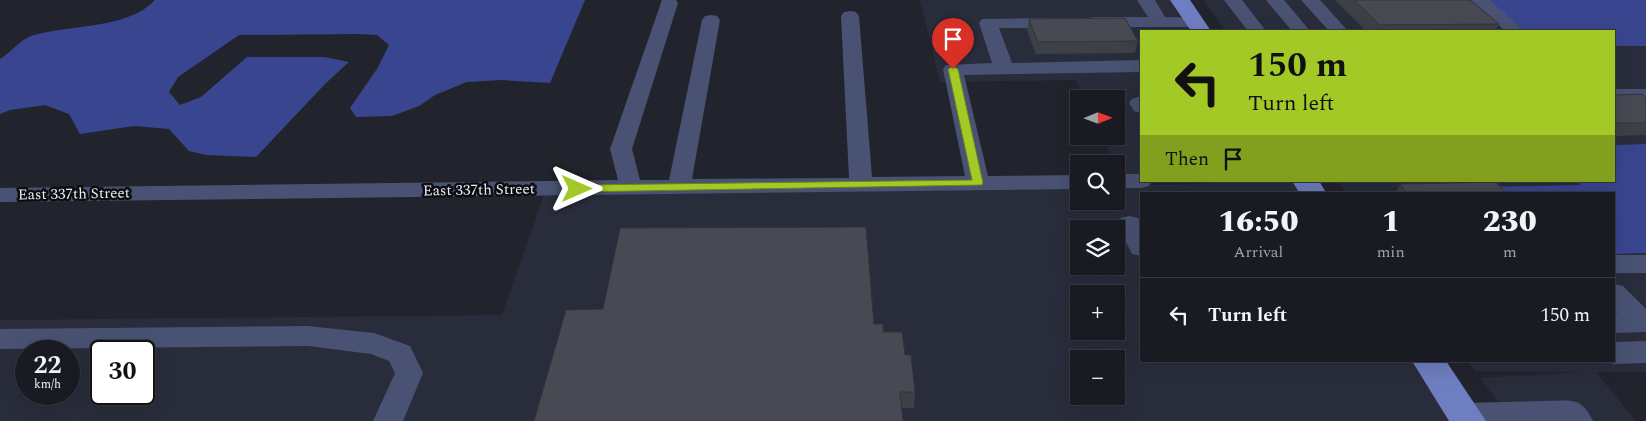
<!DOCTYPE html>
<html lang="en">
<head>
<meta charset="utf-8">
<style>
	:root { --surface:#1a1b22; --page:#27282f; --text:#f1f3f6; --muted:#9fa1a5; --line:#383940 }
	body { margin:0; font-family:Spectral,serif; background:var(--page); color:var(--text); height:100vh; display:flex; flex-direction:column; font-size:19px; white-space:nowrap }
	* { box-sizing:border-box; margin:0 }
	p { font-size:16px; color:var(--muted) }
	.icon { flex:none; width:28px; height:28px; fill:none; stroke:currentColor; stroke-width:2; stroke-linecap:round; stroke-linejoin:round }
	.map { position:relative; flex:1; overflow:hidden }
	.details { position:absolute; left:1140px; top:192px; width:475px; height:170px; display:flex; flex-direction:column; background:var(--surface); border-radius:0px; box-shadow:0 5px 20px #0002,0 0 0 1px var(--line) }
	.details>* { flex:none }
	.banner { position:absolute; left:1140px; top:30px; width:475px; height:152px; border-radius:0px; box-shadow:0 5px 20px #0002,0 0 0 1px var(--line); background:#a3c926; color:#111; overflow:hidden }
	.needle { width:32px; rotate:89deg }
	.buttons { position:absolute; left:1070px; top:90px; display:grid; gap:10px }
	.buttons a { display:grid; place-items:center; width:55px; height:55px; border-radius:0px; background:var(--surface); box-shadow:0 5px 20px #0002,0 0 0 1px var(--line); font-size:25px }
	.speed { position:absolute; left:15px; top:340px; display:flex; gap:10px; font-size:25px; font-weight:700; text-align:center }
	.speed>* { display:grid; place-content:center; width:65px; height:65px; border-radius:50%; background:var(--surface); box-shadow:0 5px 20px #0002,0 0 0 1px var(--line); line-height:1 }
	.speed small { font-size:12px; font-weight:400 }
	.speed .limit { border:2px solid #111; border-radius:8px; background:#fff; color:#111 }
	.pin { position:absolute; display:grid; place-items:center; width:42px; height:42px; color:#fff; margin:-51px -21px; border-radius:50% 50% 50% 0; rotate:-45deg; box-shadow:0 0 5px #0007 }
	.pin .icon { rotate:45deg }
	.me { position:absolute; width:55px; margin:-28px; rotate:90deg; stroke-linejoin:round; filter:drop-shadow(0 0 4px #0008) }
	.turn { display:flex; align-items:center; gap:18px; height:105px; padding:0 25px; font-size:22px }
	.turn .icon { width:65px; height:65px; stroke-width:2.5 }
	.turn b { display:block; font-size:35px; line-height:42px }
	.then { display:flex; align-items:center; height:48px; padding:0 25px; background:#0003; gap:10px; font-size:19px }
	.eta { display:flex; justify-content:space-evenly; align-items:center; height:85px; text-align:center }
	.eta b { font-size:30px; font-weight:800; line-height:35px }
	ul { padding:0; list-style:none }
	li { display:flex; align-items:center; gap:15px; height:75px; padding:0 25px; border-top:1px solid var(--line) }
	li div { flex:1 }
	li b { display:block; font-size:19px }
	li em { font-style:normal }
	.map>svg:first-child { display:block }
	.built { fill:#292d3b; fill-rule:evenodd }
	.forest { fill:#39468f }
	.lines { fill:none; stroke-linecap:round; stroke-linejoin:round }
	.minor { fill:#495272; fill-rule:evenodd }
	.major { fill:#6e7ec0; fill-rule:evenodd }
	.wall { fill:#3d4047 }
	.building { fill:#474a53; stroke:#32343a }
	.route { fill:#a3c926; stroke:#6a8319 }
	.labels { text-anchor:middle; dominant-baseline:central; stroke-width:5; stroke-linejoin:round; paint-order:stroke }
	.street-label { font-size:15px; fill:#eceef4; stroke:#0c0d11 }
</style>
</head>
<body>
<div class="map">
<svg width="1646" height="421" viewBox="0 0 1646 421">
	<rect width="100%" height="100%" fill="#22242d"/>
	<path class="built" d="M 920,0 L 1176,0 L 1197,31 L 1141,31 L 1141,177 L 1121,177 L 1102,136 L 1116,136 L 1116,99 L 1085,99 L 1076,80 L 940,82 Z
		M 1203,0 L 1486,0 L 1524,31 L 1226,31 Z
		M 1614,46 L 1646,46 L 1646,144 L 1614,145 Z
		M 1300,181 L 1308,194 L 1141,194 L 1141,361 L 1419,361 L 1460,421 L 0,421 L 0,320 L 502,315 L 545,192 L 1079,186 L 1079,201 L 1116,201 L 1116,186 ZM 1079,229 L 1116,229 L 1116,266 L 1079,266 ZM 1079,294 L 1116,294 L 1116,331 L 1079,331 ZM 26,351 L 69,351 L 69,394 L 26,394 ZM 101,351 L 144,351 L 144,394 L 101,394 ZM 1079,359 L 1116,359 L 1116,396 L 1079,396 Z
		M 1338,181 L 1577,181 L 1581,185 L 1490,194 L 1347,194 Z
		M 1646,253 L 1646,372 L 1596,372 L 1636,421 L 1512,421 L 1480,378 L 1583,372 L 1475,371 L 1468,361 L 1614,361 L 1614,254 Z"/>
	<path class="forest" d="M 155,0 L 585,0 L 550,83 L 501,80 L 467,82 L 435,95 L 419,106 L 392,116 L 356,117 L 350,108 L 377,69 L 389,45 L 377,35 L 359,34 L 239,35 L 178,77 L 169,92 L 180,105 L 201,97 L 247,57 L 324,57 L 349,62 L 326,83 L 256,157 L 206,155 L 189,151 L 169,129 L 134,126 L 80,134 L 69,114 L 45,105 L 10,110 L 0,114 L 0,59 C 10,53 20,40 31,36 C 69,24 127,30 155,0 Z
		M 1486,0 L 1646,0 L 1646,46 L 1614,46 L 1614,31 L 1524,31 Z
		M 1646,144 L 1646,253 L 1614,254 L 1614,194 L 1490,194 L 1483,187 L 1580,185 L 1577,181 L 1614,181 L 1614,145 Z"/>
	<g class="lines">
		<path class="minor" d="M 662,0 L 676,0 L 678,3 L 632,149 L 640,180 L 669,180 L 702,20 L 705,16 L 711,15 L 717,16 L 720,20 L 692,179 L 849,178 L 841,16 L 844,12 L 850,11 L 856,12 L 859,16 L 872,177 L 965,176 L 943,69 L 946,65 L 992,63 L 979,23 L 982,19 L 1061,18 L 1067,19 L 1070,23 L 1067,27 L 1061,28 L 999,28 L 1012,63 L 1141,60 L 1141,72 L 964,75 L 988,176 L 1079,175 L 1079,189 L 0,202 L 0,188 L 618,180 L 610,149 Z
			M 1137,0 L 1155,0 L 1165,17 L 1201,18 L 1204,22 L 1201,26 L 1195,27 L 1094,27 L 1088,26 L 1085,22 L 1088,18 L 1094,17 L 1148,17 Z
			M 1224,0 L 1242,0 L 1266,31 L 1248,31 Z
			M 1266,0 L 1284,0 L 1310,31 L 1292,31 Z
			M 1301,0 L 1320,0 L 1348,31 L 1329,31 Z
			M 1471,0 L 1490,0 L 1524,31 L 1505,31 Z
			M 1614,89 L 1646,89 L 1646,101 L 1614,101 Z
			M 1141,96 L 1141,113 L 1134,111 L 1129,103 L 1132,99 Z
			M 1116,174 L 1141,174 L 1141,181 L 1152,181 L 1149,186 L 1141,188 L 1116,188 Z
			M 1129,216 L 1138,218 L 1141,224 L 1141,256 L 1132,254 L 1117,224 L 1120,218 Z
			M 1614,255 L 1646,255 L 1646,273 L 1614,273 Z
			M 1614,284 L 1623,286 L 1646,309 L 1646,332 L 1614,333 L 1614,313 L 1617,313 L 1614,309 Z
			M 308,326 L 374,333 L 410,346 L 423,373 L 403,421 L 373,421 L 395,373 L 389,361 L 371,354 L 308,346 L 0,349 L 0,329 Z
			M 1646,341 L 1646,363 L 1614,364 L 1606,361 L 1614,361 L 1614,342 Z
			M 1546,401 C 1571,401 1581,396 1593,421 L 1452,421 L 1449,415 L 1453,406 L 1464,403 Z"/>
		<path class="major" d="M 1170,0 L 1190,0 L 1211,31 L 1191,31 Z
			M 1292,181 L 1319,181 L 1327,194 L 1300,194 Z
			M 1412,361 L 1446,361 L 1486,421 L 1449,421 Z"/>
	</g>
	<path class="wall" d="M 1335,0 L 1470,0 L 1499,24 L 1495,31 L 1366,31 Z
		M 1029,19 L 1138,41 L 1135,53 L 1036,54 L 1027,30 Z
		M 1614,95 L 1646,97 L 1646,135 L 1614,136 Z
		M 1400,184 L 1507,194 L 1395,194 Z
		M 874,324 L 883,332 L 905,355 L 915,392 L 914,408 L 901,408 Z"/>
	<path class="building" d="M 1354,0 L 1470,0 L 1499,24 L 1380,25 Z
		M 1125,18 L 1138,41 L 1038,42 L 1029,19 Z
		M 1642,94 L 1646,97 L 1646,123 L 1614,123 L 1614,95 Z
		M 1496,182 L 1507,194 L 1408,194 L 1400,184 Z
		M 866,227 L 874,324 L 883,324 L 883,332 L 902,332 L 905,355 L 911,355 L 915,392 L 900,392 L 903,421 L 534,421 L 566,310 L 603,309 L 620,228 Z"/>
	<path class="route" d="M 953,66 L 958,69 L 983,183 L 982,185 L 577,192 L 571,189 L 577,185 L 972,180 L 948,69 Z"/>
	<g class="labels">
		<g class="street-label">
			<text transform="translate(479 190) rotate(-1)">East 337th Street</text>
			<text transform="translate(74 194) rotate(-1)">East 337th Street</text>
		</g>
	</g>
</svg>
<div class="buttons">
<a><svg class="needle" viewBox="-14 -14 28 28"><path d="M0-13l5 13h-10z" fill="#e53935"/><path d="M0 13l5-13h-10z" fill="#9fa1a5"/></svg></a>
<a><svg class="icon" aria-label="search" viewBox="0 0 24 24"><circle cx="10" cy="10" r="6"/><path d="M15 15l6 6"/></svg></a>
<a><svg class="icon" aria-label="layers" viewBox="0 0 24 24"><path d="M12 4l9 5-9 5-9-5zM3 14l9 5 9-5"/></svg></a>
<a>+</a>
<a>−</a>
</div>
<div class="speed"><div>22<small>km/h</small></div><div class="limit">30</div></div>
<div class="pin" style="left:953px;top:69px;background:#d93025"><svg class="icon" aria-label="arrive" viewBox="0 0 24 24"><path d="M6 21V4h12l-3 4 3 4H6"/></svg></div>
<svg class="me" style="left:577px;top:189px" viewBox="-20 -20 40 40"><path d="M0-17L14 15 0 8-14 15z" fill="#a3c926" stroke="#fff" stroke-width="4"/></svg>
<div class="banner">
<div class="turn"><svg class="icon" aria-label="left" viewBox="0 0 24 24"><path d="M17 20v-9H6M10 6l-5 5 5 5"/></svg><div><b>150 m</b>Turn left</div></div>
<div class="then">Then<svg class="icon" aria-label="arrive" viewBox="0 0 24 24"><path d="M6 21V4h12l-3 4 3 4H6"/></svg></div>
</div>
<section class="details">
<div class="eta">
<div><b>16:50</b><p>Arrival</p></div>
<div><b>1</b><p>min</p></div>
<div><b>230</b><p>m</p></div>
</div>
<ul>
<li><svg class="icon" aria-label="left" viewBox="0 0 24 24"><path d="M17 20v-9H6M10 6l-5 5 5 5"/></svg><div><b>Turn left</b></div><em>150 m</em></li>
</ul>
</section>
</div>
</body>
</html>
